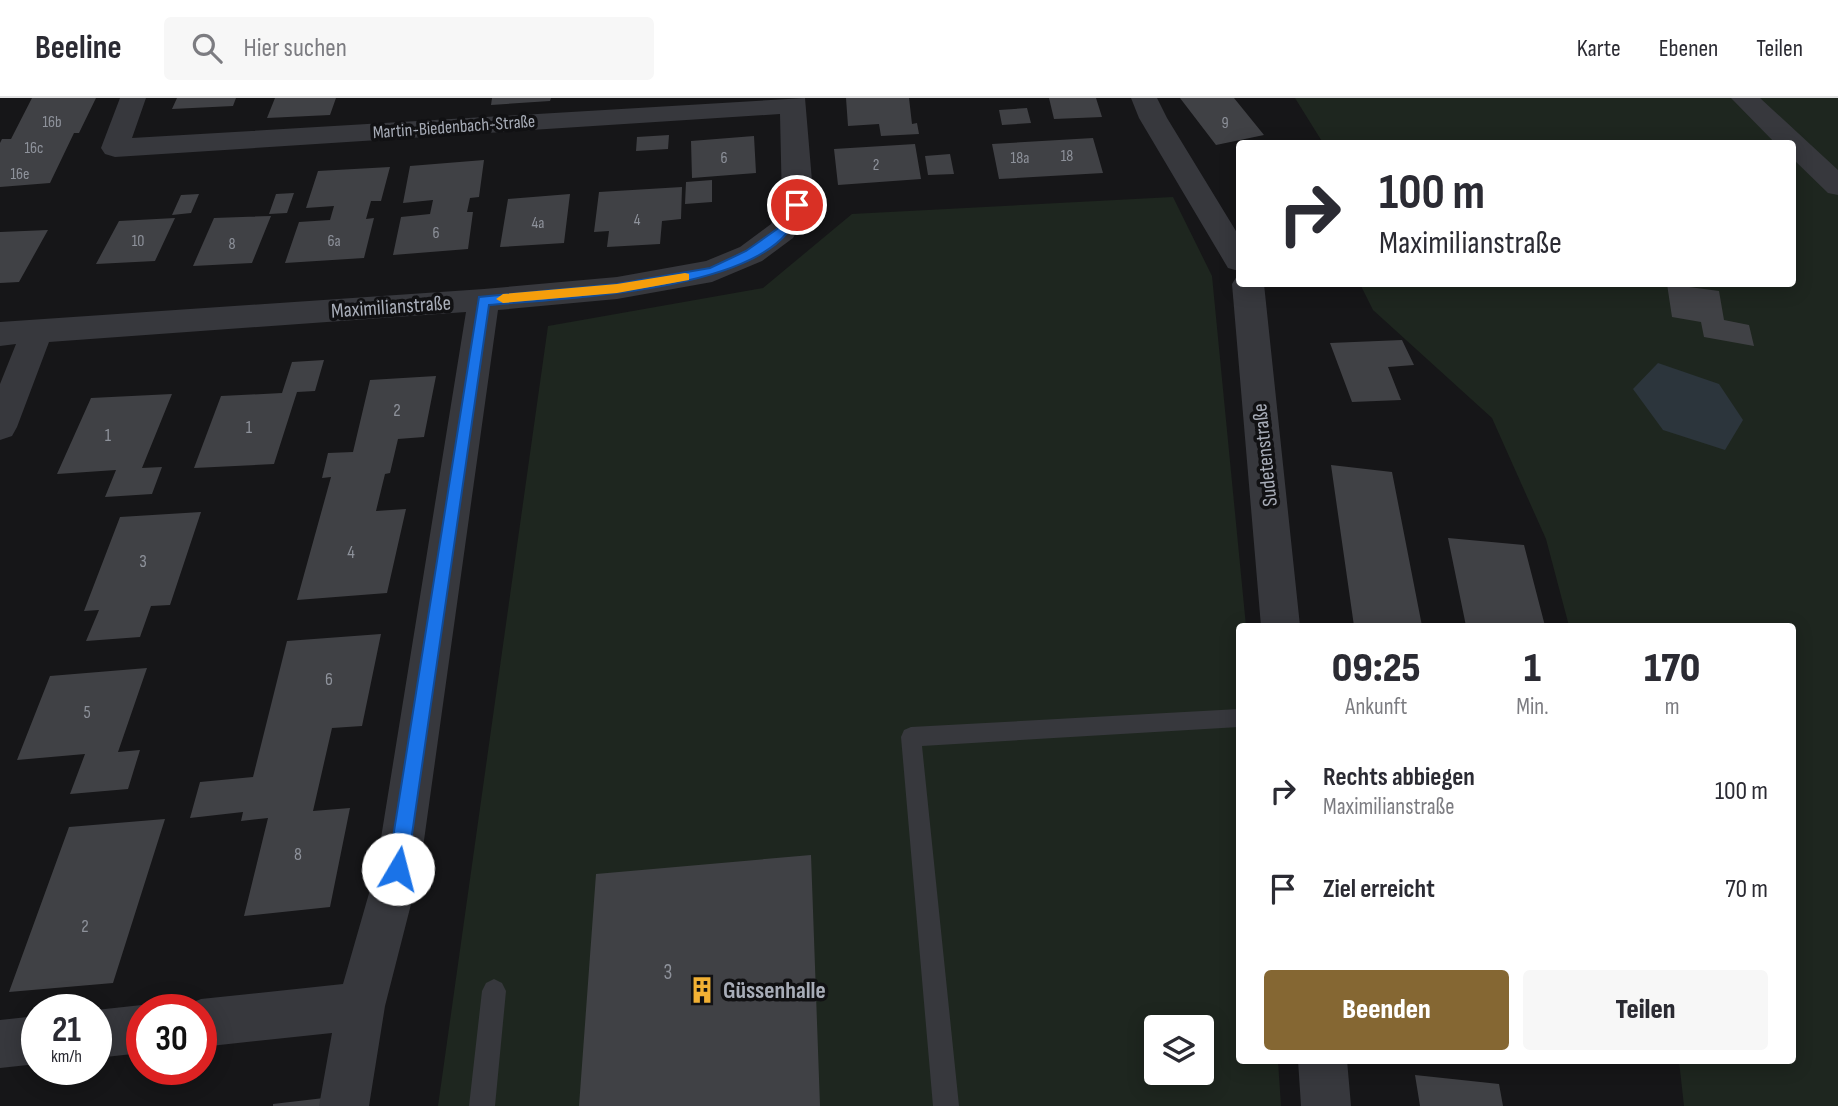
<!DOCTYPE html>
<html lang="de">
<head>
<meta charset="utf-8">
<style>
	:root { --surface:#fff; --page:#f7f7f7; --text:#2b2b33; --muted:#7c7c81; --line:#e1e1e2; --accent:#856733 }
	body { margin:0; font-family:"Sofia Sans Condensed",sans-serif; background:var(--page); color:var(--text); height:100vh; display:flex; flex-direction:column; font-size:26px; white-space:nowrap }
	* { box-sizing:border-box; margin:0 }
	p { font-size:23px; color:var(--muted) }
	.icon { flex:none; width:38px; height:38px; fill:none; stroke:currentColor; stroke-width:2; stroke-linecap:round; stroke-linejoin:round }
	.map { position:relative; flex:1; overflow:hidden }
	.sheet { position:absolute; left:1236px; top:525px; width:560px; height:441px; display:flex; flex-direction:column; background:var(--surface); border-radius:7px; box-shadow:0 4px 18px #0003 }
	.sheet>* { flex:none }
	.hud { position:absolute; left:1236px; top:42px; width:560px; height:147px; border-radius:7px; box-shadow:0 4px 18px #0003; background:#fff; color:var(--text); overflow:hidden }
	.controls { position:absolute; left:1144px; top:917px; display:grid; gap:14px }
	.controls a { display:grid; place-items:center; width:70px; height:70px; border-radius:7px; background:var(--surface); box-shadow:0 4px 18px #0003; font-size:35px }
	.speed { position:absolute; left:21px; top:896px; display:flex; gap:14px; font-size:35px; font-weight:700; text-align:center }
	.speed>* { display:grid; place-content:center; width:91px; height:91px; border-radius:50%; background:var(--surface); box-shadow:0 4px 18px #0003; line-height:1 }
	.speed small { font-size:18px; font-weight:400 }
	.speed .limit { border:10px solid #d22; background:#fff; color:#111 }
	.pin { position:absolute; display:grid; place-items:center; width:60px; height:60px; color:#fff; margin:-30px; border:4px solid #fff; border-radius:50%; box-shadow:0 2px 7px #0007 }
	.me { position:absolute; width:77px; margin:-38px; rotate:8deg; stroke-linejoin:round; filter:drop-shadow(0 0 5px #0008) }
	.turn { display:flex; align-items:center; gap:24px; height:147px; padding:0 28px; font-size:32px }
	.turn .icon { width:91px; height:91px; stroke-width:2.5 }
	.turn b { display:block; font-size:49px; line-height:60px }
	.eta { display:flex; justify-content:space-evenly; align-items:center; height:119px; text-align:center }
	.eta b { font-size:42px; font-weight:800; line-height:49px }
	.button { display:flex; gap:14px; margin-top:auto; padding:14px 28px }
	.button a { flex:1; height:80px; border-radius:7px; background:var(--accent); color:#fff; font-size:28px; font-weight:800; line-height:80px; text-align:center }
	.button a+a { background:var(--page); color:var(--text) }
	ul { padding:0; list-style:none }
	li { display:flex; align-items:center; gap:21px; height:98px; padding:0 28px }
	li div { flex:1 }
	li b { display:block; font-size:26px }
	li em { font-style:normal }
	header { display:flex; align-items:center; gap:42px; box-sizing:border-box; height:98px; padding:0 35px; background:var(--surface); border-bottom:2px solid var(--line) }
	header strong { font-size:33px }
	nav { display:flex; gap:38px; margin-inline-start:auto; font-size:24px }
	.search { width:490px; height:63px; background:var(--page); display:flex; align-items:center; gap:18px; box-sizing:border-box; padding:0 24px; border-radius:7px; color:var(--muted); font-size:26px }
	.map>svg:first-child { display:block }
	.green { fill:#1e261f; fill-rule:evenodd }
	.water { fill:#2c353c }
	.building { fill:#404145 }
	.lines { fill:none; stroke-linecap:round; stroke-linejoin:round }
	.lane { fill:#37383d; fill-rule:evenodd }
	.street { fill:#37383d; fill-rule:evenodd }
	.route { fill:#1a73e8; stroke:#114b97; stroke-width:2 }
	.slow { fill:#f59e0b }
	.labels { text-anchor:middle; dominant-baseline:central; stroke-width:7; stroke-linejoin:round; paint-order:stroke }
	.far-number-label { font-size:16px; fill:#8e929b }
	.far-street-label { font-size:18px; fill:#a8adb8; stroke:#111113 }
	.number-label { font-size:18px; fill:#8e929b }
	.street-label { font-size:21px; fill:#a8adb8; stroke:#111113 }
	.near-number-label { font-size:21px; fill:#8e929b }
	.near-poi-label { font-size:24px; font-weight:bold; fill:#a8adb8; stroke:#111113; text-anchor:start }
</style>
</head>
<body>
<header>
<strong>Beeline</strong>
<div class="search"><svg class="icon" aria-label="search" viewBox="0 0 24 24"><circle cx="10" cy="10" r="6"/><path d="M15 15l6 6"/></svg>Hier suchen</div>
<nav><a>Karte</a><a>Ebenen</a><a>Teilen</a></nav>
</header>
<div class="map">
<svg width="1838" height="1008" viewBox="0 0 1838 1008">
	<rect width="100%" height="100%" fill="#161618"/>
	<path class="green" d="M 1295,0 L 1838,0 L 1838,1008 L 1684,1008 L 1679,963 L 1792,962 L 1792,528 L 1569,528 L 1546,441 L 1492,320 L 1373,212 L 1360,186 L 1792,186 L 1792,46 L 1323,45 Z
		M 1173,99 L 1212,178 L 1246,528 L 1239,528 L 1239,962 L 1278,963 L 1281,1008 L 438,1008 L 548,228 L 763,190 L 852,116 ZM 1157,929 L 1202,929 L 1202,975 L 1157,975 Z"/>
	<path class="water" d="M 1658,265 L 1719,286 L 1743,322 L 1725,352 L 1663,332 L 1633,291 Z"/>
	<path class="building" d="M 32,0 L 96,0 L 79,35 L 74,35 L 50,85 L 0,89 L 0,45 L 2,41 L 11,41 Z
		M 177,0 L 236,0 L 233,8 L 172,11 Z
		M 275,0 L 336,0 L 330,17 L 267,20 Z
		M 492,0 L 551,0 L 550,3 L 491,7 Z
		M 846,0 L 909,0 L 912,26 L 917,25 L 919,36 L 881,38 L 879,26 L 848,28 Z
		M 1049,0 L 1096,0 L 1102,19 L 1054,21 Z
		M 1180,0 L 1234,0 L 1264,37 L 1216,47 Z
		M 1027,10 L 1031,25 L 1002,27 L 999,12 Z
		M 669,37 L 668,51 L 636,53 L 637,39 Z
		M 754,38 L 756,75 L 692,80 L 691,43 Z
		M 1093,40 L 1103,75 L 999,81 L 992,46 Z
		M 915,46 L 921,81 L 838,87 L 834,51 Z
		M 950,56 L 954,76 L 928,77 L 925,58 Z
		M 484,62 L 479,99 L 470,100 L 467,114 L 473,114 L 468,151 L 393,157 L 401,119 L 430,116 L 433,102 L 403,105 L 410,68 Z
		M 390,69 L 381,103 L 371,103 L 366,121 L 374,120 L 364,160 L 285,165 L 299,124 L 330,122 L 334,108 L 306,110 L 318,73 Z
		M 712,82 L 712,104 L 685,106 L 686,84 Z
		M 682,89 L 681,121 L 662,123 L 660,146 L 607,149 L 609,133 L 594,134 L 599,94 Z
		M 294,95 L 287,115 L 269,116 L 276,96 Z
		M 199,96 L 191,115 L 172,117 L 181,97 Z
		M 570,96 L 564,145 L 500,149 L 508,101 Z
		M 271,118 L 252,165 L 193,168 L 214,120 Z
		M 175,120 L 155,163 L 96,166 L 119,123 Z
		M 48,132 L 19,184 L 0,185 L 0,134 Z
		M 1667,186 L 1719,193 L 1724,222 L 1749,227 L 1754,248 L 1704,239 L 1701,224 L 1672,219 Z
		M 1402,242 L 1414,267 L 1388,269 L 1401,302 L 1352,304 L 1330,245 Z
		M 324,262 L 315,293 L 297,294 L 274,366 L 194,370 L 221,298 L 282,295 L 292,264 Z
		M 436,278 L 424,339 L 398,341 L 390,375 L 385,376 L 376,413 L 406,411 L 387,495 L 297,502 L 331,379 L 322,380 L 328,355 L 353,354 L 370,282 Z
		M 172,296 L 142,370 L 162,369 L 152,396 L 105,399 L 116,372 L 57,376 L 91,300 Z
		M 1331,367 L 1392,374 L 1422,528 L 1354,528 Z
		M 201,414 L 170,507 L 151,508 L 140,539 L 86,543 L 99,512 L 84,513 L 120,419 Z
		M 1448,440 L 1524,447 L 1545,528 L 1466,528 Z
		M 381,536 L 362,628 L 332,630 L 313,713 L 350,710 L 330,809 L 244,818 L 268,720 L 241,723 L 243,714 L 190,720 L 200,684 L 253,679 L 287,543 Z
		M 147,570 L 118,654 L 140,652 L 128,691 L 70,696 L 85,656 L 17,662 L 50,578 Z
		M 165,721 L 113,885 L 9,894 L 69,729 Z
		M 811,757 L 820,1008 L 579,1008 L 596,776 Z
		M 1415,977 L 1499,986 L 1503,1008 L 1420,1008 Z
		M 324,1000 L 322,1008 L 273,1008 L 273,1006 Z"/>
	<g class="lines">
		<path class="lane" d="M 1239,611 L 1239,629 L 922,648 L 959,1008 L 933,1008 L 901,639 L 904,632 L 911,629 Z
			M 494,881 L 502,885 L 506,893 L 495,1008 L 469,1008 L 482,893 L 486,885 Z"/>
		<path class="street" d="M 120,0 L 146,0 L 132,40 L 805,0 L 812,83 L 812,107 L 793,140 L 762,163 L 712,184 L 617,201 L 498,212 L 420,771 L 385,908 L 369,1008 L 319,1008 L 332,935 L 201,949 L 201,912 L 182,912 L 184,908 L 201,901 L 343,886 L 376,771 L 466,214 L 49,244 L 17,329 L 12,338 L 0,342 L 0,286 L 16,246 L 0,248 L 0,224 L 484,191 L 617,179 L 706,163 L 740,149 L 771,126 L 782,107 L 780,16 L 115,59 L 105,56 L 101,50 Z
			M 1131,0 L 1157,0 L 1167,20 L 1239,138 L 1239,173 L 1228,170 L 1139,20 Z
			M 1731,0 L 1760,0 L 1838,72 L 1838,97 L 1828,95 L 1792,60 L 1792,46 L 1776,46 Z
			M 1237,178 L 1239,178 L 1239,186 L 1264,186 L 1300,528 L 1261,528 L 1232,186 Z
			M 142,907 L 154,912 L 142,912 L 142,955 L 96,960 L 96,912 Z
			M 37,918 L 37,966 L 0,970 L 0,922 Z
			M 1298,962 L 1347,962 L 1351,1008 L 1301,1008 Z"/>
	</g>
	<path class="route" d="M 797,103 L 803,107 C 798,116 793,127 787,135 C 738,194 563,200 489,207 L 407,771 L 404,777 L 398,780 L 391,777 L 388,771 L 479,199 L 617,186 L 710,170 L 746,153 L 777,131 L 792,104 Z"/>
	<path class="slow" d="M 685,175 L 689,176 L 689,182 L 617,195 L 503,205 L 496,201 L 503,196 L 617,186 Z"/>
	<defs>
		<symbol id="building-bare" viewBox="-9 -9 18 18"><path d="M-4-6H4V6H1V3H-1V6H-4ZM-2.5-4.3h1.7v1.8h-1.7ZM.8-4.3h1.7v1.8H.8ZM-2.5-1h1.7V.8h-1.7ZM.8-1h1.7V.8H.8Z" fill="#f2b134" stroke="#111113" stroke-width="2.5" paint-order="stroke"/></symbol>
	</defs>
	<g fill-rule="evenodd">
		<use href="#building-bare" x="683" y="873" width="38" height="38"/>
	</g>
	<g class="labels">
		<g class="far-number-label">
			<text x="52" y="24">16b</text>
			<text x="1225" y="25">9</text>
			<text x="34" y="50">16c</text>
			<text x="1067" y="58">18</text>
			<text x="724" y="60">6</text>
			<text x="1020" y="60">18a</text>
			<text x="876" y="67">2</text>
			<text x="20" y="76">16e</text>
			<text x="637" y="122">4</text>
			<text x="538" y="125">4a</text>
			<text x="436" y="135">6</text>
			<text x="138" y="143">10</text>
			<text x="334" y="143">6a</text>
			<text x="232" y="146">8</text>
		</g>
		<g class="far-street-label">
			<text transform="translate(454 29) rotate(-4)">Martin-Biedenbach-Straße</text>
		</g>
		<g class="number-label">
			<text x="397" y="312">2</text>
			<text x="249" y="329">1</text>
			<text x="108" y="337">1</text>
			<text x="351" y="454">4</text>
			<text x="143" y="463">3</text>
			<text x="329" y="581">6</text>
			<text x="87" y="614">5</text>
			<text x="298" y="756">8</text>
			<text x="85" y="828">2</text>
		</g>
		<g class="street-label">
			<text transform="translate(391 209) rotate(-4)">Maximilianstraße</text>
			<text transform="translate(1265 357) rotate(-96)">Sudetenstraße</text>
		</g>
		<g class="near-number-label">
			<text x="668" y="874">3</text>
		</g>
		<g class="near-poi-label">
			<text x="723" y="892">Güssenhalle</text>
		</g>
	</g>
</svg>
<div class="controls">
<a><svg class="icon" aria-label="layers" viewBox="0 0 24 24"><path d="M12 4l9 5-9 5-9-5zM3 14l9 5 9-5"/></svg></a>
</div>
<div class="speed"><div>21<small>km/h</small></div><div class="limit">30</div></div>
<div class="pin" style="left:797px;top:107px;background:#d93025"><svg class="icon" aria-label="arrive" viewBox="0 0 24 24"><path d="M6 21V4h12l-3 4 3 4H6"/></svg></div>
<svg class="me" style="left:398px;top:771px" viewBox="-20 -20 40 40"><circle r="19" fill="#fff"/><path d="M0-13L10 11 0 6-10 11z" fill="#1a73e8"/></svg>
<div class="hud">
<div class="turn"><svg class="icon" aria-label="right" viewBox="0 0 24 24"><path d="M7 20v-9h11M14 6l5 5-5 5"/></svg><div><b>100 m</b>Maximilianstraße</div></div>
</div>
<section class="sheet">
<div class="eta">
<div><b>09:25</b><p>Ankunft</p></div>
<div><b>1</b><p>Min.</p></div>
<div><b>170</b><p>m</p></div>
</div>
<ul>
<li><svg class="icon" aria-label="right" viewBox="0 0 24 24"><path d="M7 20v-9h11M14 6l5 5-5 5"/></svg><div><b>Rechts abbiegen</b><p>Maximilianstraße</p></div><em>100 m</em></li>
<li><svg class="icon" aria-label="arrive" viewBox="0 0 24 24"><path d="M6 21V4h12l-3 4 3 4H6"/></svg><div><b>Ziel erreicht</b></div><em>70 m</em></li>
</ul>
<div class="button"><a>Beenden</a><a>Teilen</a></div>
</section>
</div>
</body>
</html>
